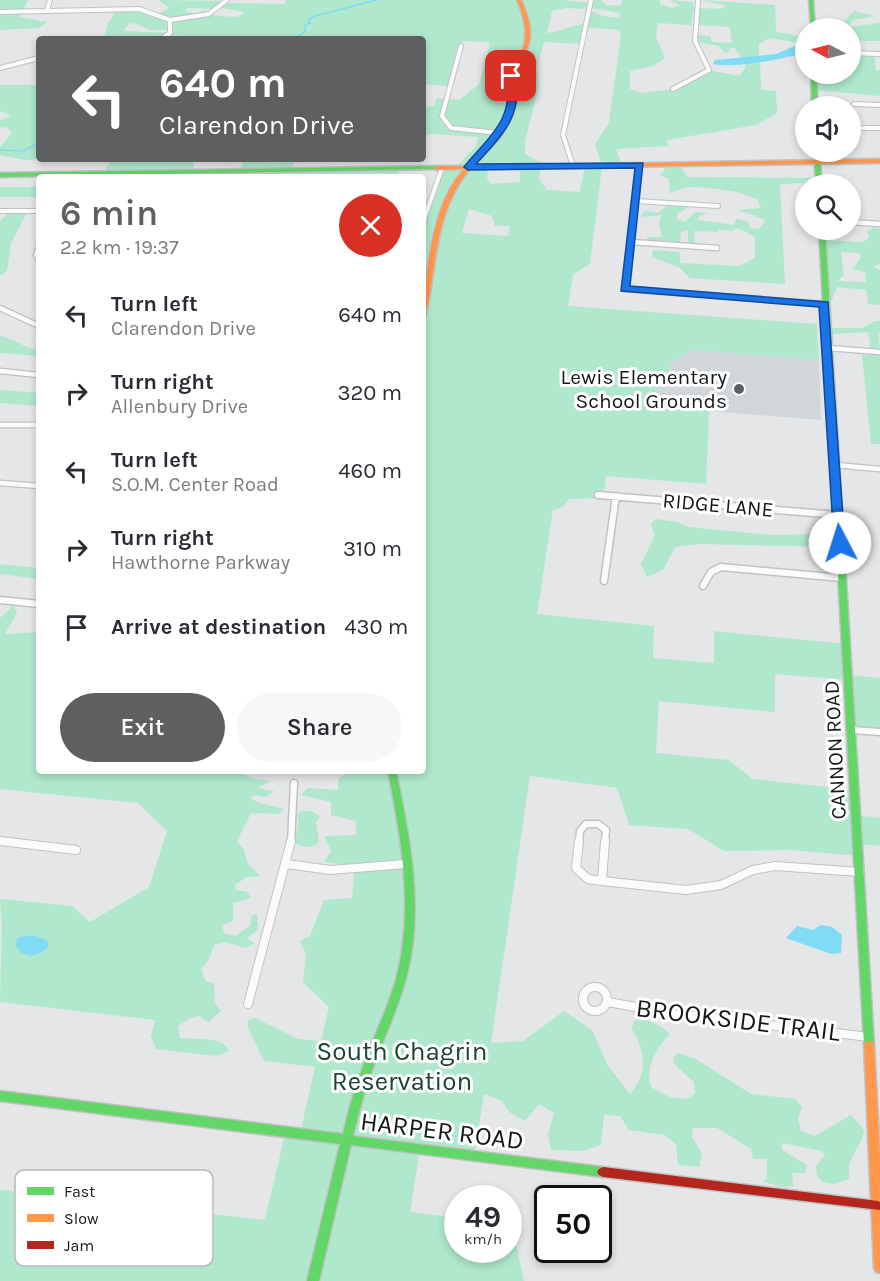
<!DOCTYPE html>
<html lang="en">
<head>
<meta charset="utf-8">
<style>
	:root { --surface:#fff; --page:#f7f7f7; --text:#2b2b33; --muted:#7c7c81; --accent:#5e5f60 }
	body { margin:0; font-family:Karla,sans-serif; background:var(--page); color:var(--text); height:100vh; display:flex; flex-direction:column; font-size:22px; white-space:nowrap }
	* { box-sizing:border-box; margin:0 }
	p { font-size:20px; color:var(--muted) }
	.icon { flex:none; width:33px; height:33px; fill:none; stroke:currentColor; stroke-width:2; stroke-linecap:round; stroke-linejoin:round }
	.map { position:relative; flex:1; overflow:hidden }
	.panel { position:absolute; left:36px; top:174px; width:390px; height:600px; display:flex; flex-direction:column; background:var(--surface); border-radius:6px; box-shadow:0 3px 9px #0003 }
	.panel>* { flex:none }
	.guide { position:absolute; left:36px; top:36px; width:390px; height:126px; border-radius:6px; box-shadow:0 3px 9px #0003; background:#5e5f60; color:#fff; overflow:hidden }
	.needle { width:39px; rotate:277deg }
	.buttons { position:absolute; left:795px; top:18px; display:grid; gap:12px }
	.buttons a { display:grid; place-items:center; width:66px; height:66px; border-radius:50%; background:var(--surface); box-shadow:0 3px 9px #0003; font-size:30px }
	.speed { position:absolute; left:444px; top:1185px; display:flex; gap:12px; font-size:30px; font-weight:700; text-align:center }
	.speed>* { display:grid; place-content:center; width:78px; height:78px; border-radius:50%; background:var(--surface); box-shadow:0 3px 9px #0003; line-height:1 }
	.speed small { font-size:15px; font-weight:400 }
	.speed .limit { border:3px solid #111; border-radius:9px; background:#fff; color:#111 }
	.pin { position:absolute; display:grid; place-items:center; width:51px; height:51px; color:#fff; margin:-26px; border-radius:12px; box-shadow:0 3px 9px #0006 }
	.me { position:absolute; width:66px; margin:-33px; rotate:355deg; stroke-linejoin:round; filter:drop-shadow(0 0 4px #0008) }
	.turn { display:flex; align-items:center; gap:21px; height:126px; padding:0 24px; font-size:27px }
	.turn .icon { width:78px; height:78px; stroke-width:2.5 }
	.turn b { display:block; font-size:42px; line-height:51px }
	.round { display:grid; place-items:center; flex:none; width:63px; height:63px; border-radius:32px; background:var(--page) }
	.summary { display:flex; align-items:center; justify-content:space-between; height:102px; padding:0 24px }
	h1 { font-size:36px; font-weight:600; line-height:45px; color:var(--accent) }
	.cta { display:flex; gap:12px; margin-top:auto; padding:12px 24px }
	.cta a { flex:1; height:69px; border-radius:36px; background:var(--accent); color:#fff; font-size:24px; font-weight:600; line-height:69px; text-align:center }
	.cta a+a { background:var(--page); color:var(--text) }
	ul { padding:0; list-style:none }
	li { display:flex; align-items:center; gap:18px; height:78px; padding:0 24px }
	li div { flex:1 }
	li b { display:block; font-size:22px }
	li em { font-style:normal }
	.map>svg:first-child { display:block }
	.built { fill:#d0d6da }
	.green { fill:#afe8cd; fill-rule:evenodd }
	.water { fill:#7fdcf4 }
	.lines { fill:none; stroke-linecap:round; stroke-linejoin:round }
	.stream { stroke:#7fdcf4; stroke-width:1.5 }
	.street-far3-casing { stroke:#c1c2c3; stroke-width:6 }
	.street-far2-casing { stroke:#c1c2c3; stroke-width:7 }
	.street-far1-casing { stroke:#c1c2c3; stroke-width:9 }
	.street-casing { stroke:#c1c2c3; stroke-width:10 }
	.fast-casing { stroke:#c1c2c3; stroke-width:3 }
	.slow-casing { stroke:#c1c2c3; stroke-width:3 }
	.jam-casing { stroke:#c1c2c3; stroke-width:3 }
	.street-far3 { stroke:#fbfbfb; stroke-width:4 }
	.street-far2 { stroke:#fbfbfb; stroke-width:4.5 }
	.street-far1 { stroke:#fbfbfb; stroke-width:6 }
	.street { stroke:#fbfbfb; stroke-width:8 }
	.fast { fill:#63d668; fill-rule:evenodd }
	.slow { fill:#ff974d; fill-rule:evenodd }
	.jam { fill:#b3261e; fill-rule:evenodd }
	.route { fill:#1a73e8; stroke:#114b97; stroke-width:1.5 }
	.poi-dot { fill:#5e5f60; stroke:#fff; stroke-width:2 }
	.labels { text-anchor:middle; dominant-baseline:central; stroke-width:6; stroke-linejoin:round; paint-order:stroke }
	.poi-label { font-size:21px; fill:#161718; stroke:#fff; text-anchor:end }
	.street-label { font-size:21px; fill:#161718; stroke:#fff }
	.near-street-label { font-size:26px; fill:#161718; stroke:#fff }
	.near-park-label { font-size:26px; fill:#184430; stroke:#fff }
	.key { fill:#fff; stroke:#b9b9ba; stroke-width:1.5 }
	.key-label { font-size:16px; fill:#161718 }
</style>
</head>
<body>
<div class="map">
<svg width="880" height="1281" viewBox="0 0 880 1281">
	<rect width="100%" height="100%" fill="#e4e6e7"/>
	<path class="built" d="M 693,350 L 819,360 L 821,420 L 645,406 L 669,373 L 670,362 Z"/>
	<path class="green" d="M 0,0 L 28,0 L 19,17 L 47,22 L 39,28 L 0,30 Z
		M 158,0 L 225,1 L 217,9 L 188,8 L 184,12 L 197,13 L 205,10 L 212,13 L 206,15 L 237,17 L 245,12 L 222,8 L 225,3 L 284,4 L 287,0 L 562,0 L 590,3 L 589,9 L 566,8 L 552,11 L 547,33 C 562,32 572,24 586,24 L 582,44 L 544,42 L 537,68 L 539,85 L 525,141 L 525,154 L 548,166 L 541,166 L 539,179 L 547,190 L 580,192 L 585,165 L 602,165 L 595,144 L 609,123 L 621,36 L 619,30 L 587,27 L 592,11 L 602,16 L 619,18 L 620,13 L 591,8 L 593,0 L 601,0 L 606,5 L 621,6 L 622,0 L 660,0 L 660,4 L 672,8 L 680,5 L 669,0 L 692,2 L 694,8 L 691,25 L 658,23 L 656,37 L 665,58 L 653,66 L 630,71 L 630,89 L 641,93 L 673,89 L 709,70 L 739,76 L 746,67 L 744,63 L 760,60 L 761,90 L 776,91 L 777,113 L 756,125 L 667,140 L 668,146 L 616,149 L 622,165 L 602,167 L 590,264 L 573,274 L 568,306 L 817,324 L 819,360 L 693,350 L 670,362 L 669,373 L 646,406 L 709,411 L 706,484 L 606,476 L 603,498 L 569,499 L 563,507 L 553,510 L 537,614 L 654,626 L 653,658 L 714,663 L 714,631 L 847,644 L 848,675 L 880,678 L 880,732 L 854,729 L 849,680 L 775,674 L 775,712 L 659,701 L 656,753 L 728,760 L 753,779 L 855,790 L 857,815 L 880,818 L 880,846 L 858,844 L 859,856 L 792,850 L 724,851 L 688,829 L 629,825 L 617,788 L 530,776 L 491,1043 L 523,1041 L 564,1011 L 592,1030 L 608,1066 L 630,1094 C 649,1073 645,1049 631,1028 L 636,1018 C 650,1020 659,1024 670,1034 C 656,1048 645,1067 651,1087 L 670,1097 L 686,1099 L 695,1094 L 694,1082 L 676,1066 L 673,1058 L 678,1053 L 696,1059 L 751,1094 L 795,1099 L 802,1107 L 798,1119 L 801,1131 L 815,1136 L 851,1115 L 864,1130 C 860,1153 847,1153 849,1179 L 834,1184 L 822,1182 L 817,1175 L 816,1166 L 825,1155 L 822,1151 L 782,1143 L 782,1150 L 807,1165 L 805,1173 L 792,1173 L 793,1186 L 781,1187 L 762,1181 L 767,1179 L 767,1159 L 753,1159 L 751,1149 L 717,1128 L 693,1128 L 692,1137 L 702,1154 L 699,1167 L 678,1165 L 676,1144 L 664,1135 L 629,1130 L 620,1116 L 604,1115 L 601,1145 L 582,1151 L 551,1150 L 548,1135 L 554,1113 L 539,1104 L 525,1121 L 509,1112 L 502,1101 L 484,1094 L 474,1157 L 420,1150 L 410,1212 L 457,1218 L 458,1250 L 508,1250 L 509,1224 L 512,1224 L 524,1281 L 0,1281 L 0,1190 L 265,1220 L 285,1134 L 300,1134 L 315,1067 L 264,1061 L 248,1028 L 248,1020 L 255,1018 L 298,1039 L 321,1041 L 329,1007 L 303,982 L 306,954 L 300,941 L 310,936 L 324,900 L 352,898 L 355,866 L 324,862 L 331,851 L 324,836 L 356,835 L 356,821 L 331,815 L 331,802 L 301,795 L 308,788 L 338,790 L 338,779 L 345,774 L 344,771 L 423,771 L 423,223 L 442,168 L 457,166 L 476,146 L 478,137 L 432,134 L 423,136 L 423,107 L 434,106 L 437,98 L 459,100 L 479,84 L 489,48 L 489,42 L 463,41 L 448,86 L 423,84 L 423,39 L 194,39 L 195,37 L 167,35 L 170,33 L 170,20 L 158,14 L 169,8 ZM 520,167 L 520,182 L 491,184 L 487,178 L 488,169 ZM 469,209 L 492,216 L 495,226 L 510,226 L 508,236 L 462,233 Z
		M 701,0 L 775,5 L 776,32 L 805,37 L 805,44 L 769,38 L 759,44 L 759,56 L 741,58 L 735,48 L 730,48 L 729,52 L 725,53 L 719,46 L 696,42 L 697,35 L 710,36 L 712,42 L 732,43 L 730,27 L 698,25 L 700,8 L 720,9 L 727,6 Z
		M 116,10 L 139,10 L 166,21 L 168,30 L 149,30 L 135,23 L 128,24 L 124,31 L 167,33 L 157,39 L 135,39 L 139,36 L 105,37 L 107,26 Z
		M 854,11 L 875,16 L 853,20 L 848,27 L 880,23 L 880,41 L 854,41 L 856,53 L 874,54 L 876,70 L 880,70 L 880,96 L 815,90 L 814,74 L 850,74 L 850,28 L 844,28 L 845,20 Z
		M 0,85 L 39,85 L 40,159 L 25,160 L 0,155 L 0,147 L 12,133 L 7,127 L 0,128 L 0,120 L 11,116 L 0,111 Z
		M 112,159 L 194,159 L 193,171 L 103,173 Z
		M 244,159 L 295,159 L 291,170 L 240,171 Z
		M 666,167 L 682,168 L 687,177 L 811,178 L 806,183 L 780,184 L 785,284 L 690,278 L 680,268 L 652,257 L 653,250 L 680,252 L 680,263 L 739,266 L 755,258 L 755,237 L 738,228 L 731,231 L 718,229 L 718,232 L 694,231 L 695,244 L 688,242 L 688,230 L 681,232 L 680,242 L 647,240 L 647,237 L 662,237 L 659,224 L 661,215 L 641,217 L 644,211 L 658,213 L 668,205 L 686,207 L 687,208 L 678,213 L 677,219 L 685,222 L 695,212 L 708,213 L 699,216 L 698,220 L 734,225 L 736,219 L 748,221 L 750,228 L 759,229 L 766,220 L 738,210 L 761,208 L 757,199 L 737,192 L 711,188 L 686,187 L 670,193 L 669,178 L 660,176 Z
		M 399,170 L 398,177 L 259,177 L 261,172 Z
		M 0,187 L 39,187 L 39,197 L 0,197 Z
		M 7,214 L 26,214 L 11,243 L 7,271 L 0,276 L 0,221 Z
		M 874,228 L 880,229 L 880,264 L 873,267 L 880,270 L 880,305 L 868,304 L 866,290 L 837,287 L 831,302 L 827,302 L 822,240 L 862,242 L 869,238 L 867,230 ZM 841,252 L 860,253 L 860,259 L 852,269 L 865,272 L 866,282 L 838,281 L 844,275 Z
		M 875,321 L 880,321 L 880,333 L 878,333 L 880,349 L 871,349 L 868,332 L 831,334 L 832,328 L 862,328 Z
		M 0,335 L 32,349 L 39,348 L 39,356 L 0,353 Z
		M 862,355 L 880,355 L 880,444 L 871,444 Z
		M 0,390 L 39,393 L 39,406 L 0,403 Z
		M 656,519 L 677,522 L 688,527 L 772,535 L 830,534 L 827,547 L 701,544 L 675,547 L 663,570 L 647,577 L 641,564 L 655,535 L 651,524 Z
		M 0,564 L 39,568 L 39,579 L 0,574 Z
		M 14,605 L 17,613 L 5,634 L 39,632 L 39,771 L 237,771 L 251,778 L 271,781 L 257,788 L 274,791 L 266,797 L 255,795 L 250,798 L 259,803 L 284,809 L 278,814 L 251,813 L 237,841 L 244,850 L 248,864 L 260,876 L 247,877 L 235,885 L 236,890 L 248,892 L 251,898 L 233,903 L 233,921 L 222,925 L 224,933 L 235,936 L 250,926 L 252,915 L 257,914 L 258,929 L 247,938 L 254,943 L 246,948 L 225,942 L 214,945 L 209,959 L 201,970 L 206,982 L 214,983 L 215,1003 L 221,1011 L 208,1022 L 199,1016 L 190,1018 L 178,1026 L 180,1038 C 195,1040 223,1035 229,1051 L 216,1056 L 156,1049 L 151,1036 L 155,1020 L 0,1002 L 2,925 L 0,899 L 72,906 L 90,922 L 149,887 L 167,831 L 138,803 L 0,789 L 0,618 ZM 33,935 L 47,940 L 44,952 L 35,956 L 24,955 L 19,937 Z
		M 300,811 L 311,811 L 320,816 L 316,823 L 319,842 C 311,849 305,848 295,843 L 299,818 L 296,816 Z"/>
	<path class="water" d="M 795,46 L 801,47 L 801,54 C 782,59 730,69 713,64 L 715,60 L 776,54 Z
		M 821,925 L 832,927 L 842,935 L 841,953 L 831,954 L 786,938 L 797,926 L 813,930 Z
		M 33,935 L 47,940 L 48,946 C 40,959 20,960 15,943 L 19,937 Z"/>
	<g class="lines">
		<path class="stream" d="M 296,39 L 305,31 L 305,25 L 310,23 L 308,20 L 315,16 L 377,0
			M 0,150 L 23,151 L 39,143"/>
		<defs>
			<path id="street-far3" d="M 47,10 L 50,0
				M 0,12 L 139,9 L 170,20 L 170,33 L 161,39
				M 170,20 L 209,14 L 227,0
				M 461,46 L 442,116 L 451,128 L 499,133
				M 850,53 L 880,54
				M 0,68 L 39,58
				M 673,89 L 709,70 L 695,41 L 698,0
				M 854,104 L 880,105
				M 853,143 L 853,128 L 880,128
				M 573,166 L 563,135 L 591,0
				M 636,201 L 718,206
				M 0,211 L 39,211
				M 424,219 L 442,168
				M 633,219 L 640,165"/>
			<path id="street-far2" d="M 633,218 L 624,289 L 824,304
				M 850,222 L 880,224
				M 423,223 L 425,218
				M 632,242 L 717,248
				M 39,248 L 36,255 L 39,261
				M 0,308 L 39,326
				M 828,348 L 880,352
				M 0,371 L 39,375
				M 0,425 L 39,425
				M 835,465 L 880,469
				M 0,483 L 39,486"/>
			<path id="street-far1" d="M 598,495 L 837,515
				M 604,581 L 616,496
				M 703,586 L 711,572 L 721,567 L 842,578
				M 0,600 L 39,604
				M 852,730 L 880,732
				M 0,841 L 13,842
				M 291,842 L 294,783
				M 579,842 L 580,831 L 586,824 L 598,824 L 606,830 L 605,842"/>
			<path id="street" d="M 0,841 L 76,850
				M 579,841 L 576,868 L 588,879 L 602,881
				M 287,864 L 330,870 L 406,864
				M 602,881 L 686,890 L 721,885 L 753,870 L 775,866 L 860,872
				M 602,881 L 605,841
				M583 999a12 12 0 1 1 24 0a12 12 0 1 1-24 0Z
				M 608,1002 L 675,1014 L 869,1037
				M 248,1004 L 291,841"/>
			<path id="fast" d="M 809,0 L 813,0 L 815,28 L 811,28 Z
				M 811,74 L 817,74 L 817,106 L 812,106 Z
				M 814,152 L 819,152 L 822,184 L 816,184 Z
				M 437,166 L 440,168 L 439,169 L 0,177 L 0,173 Z
				M 819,230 L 825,230 L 874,1045 L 873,1048 L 869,1049 L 865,1048 L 864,1045 Z
				M 388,771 L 396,771 C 410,838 424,908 407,975 C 399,1006 385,1035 374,1065 C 365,1088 359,1112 353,1136 L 603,1167 L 607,1169 L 609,1172 L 607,1175 L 603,1177 L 351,1145 L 319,1281 L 307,1281 L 340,1144 L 0,1101 L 0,1091 L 343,1134 C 348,1112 354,1090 362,1069 C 373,1037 389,1007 397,975 C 414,907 401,838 388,771 Z"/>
			<path id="slow" d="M 517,0 L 521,0 C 529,17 535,36 525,53 C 521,61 516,65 514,73 C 512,84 515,95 514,106 C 512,130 489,149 473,166 L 880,159 L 880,163 L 470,169 C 435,210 437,264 426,314 L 423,316 C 423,298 426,282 428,265 C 434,230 440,196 464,169 L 437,170 L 434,168 L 437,166 L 467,166 C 483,149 506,131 509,106 C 510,95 507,84 509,74 C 511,65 516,61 520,54 C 530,37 524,17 517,0 Z
				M 869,1041 L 873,1042 L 874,1045 L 880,1155 L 880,1273 L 876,1272 L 874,1268 L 864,1045 L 865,1042 Z"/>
			<path id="jam" d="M 603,1167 L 878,1201 L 880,1202 L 880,1210 L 603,1177 L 599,1175 L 597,1172 L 599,1169 Z"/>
		</defs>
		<use href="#street-far3" class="street-far3-casing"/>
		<use href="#street-far2" class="street-far2-casing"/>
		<use href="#street-far1" class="street-far1-casing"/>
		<use href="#street" class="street-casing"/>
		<use href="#fast" class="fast-casing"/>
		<use href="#slow" class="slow-casing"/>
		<use href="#jam" class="jam-casing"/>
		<use href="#street-far3" class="street-far3"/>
		<use href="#street-far2" class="street-far2"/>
		<use href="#street-far1" class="street-far1"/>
		<use href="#street" class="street"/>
		<use href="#fast" class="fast"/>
		<use href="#slow" class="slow"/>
		<use href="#jam" class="jam"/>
	</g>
	<path class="route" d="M 511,74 L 516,76 C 523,117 501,136 476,164 L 643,163 L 630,286 L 828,302 L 845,546 L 840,547 L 834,543 L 819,307 L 621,291 L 635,168 L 468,170 L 464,167 C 489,136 514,121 507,76 Z"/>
	<circle class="poi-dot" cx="739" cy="389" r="6"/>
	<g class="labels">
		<g class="poi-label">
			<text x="727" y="377">Lewis Elementary<tspan x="727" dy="24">School Grounds</tspan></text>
		</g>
		<g class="street-label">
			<text transform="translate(718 505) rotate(5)">RIDGE LANE</text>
			<text transform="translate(835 750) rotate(-93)">CANNON ROAD</text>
		</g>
		<g class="near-street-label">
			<text transform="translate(738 1020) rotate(7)">BROOKSIDE TRAIL</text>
			<text transform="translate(442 1131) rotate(7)">HARPER ROAD</text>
		</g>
		<g class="near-park-label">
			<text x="402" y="1051">South Chagrin<tspan x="402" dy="30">Reservation</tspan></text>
		</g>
	</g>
	<rect x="15" y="1170" width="198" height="96" rx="9" class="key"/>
	<rect x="27" y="1187" width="27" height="8" fill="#63d668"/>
	<rect x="27" y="1214" width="27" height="8" fill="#ff974d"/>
	<rect x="27" y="1241" width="27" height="8" fill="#b3261e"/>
	<g class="key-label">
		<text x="64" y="1197">Fast</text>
		<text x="64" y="1224">Slow</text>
		<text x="64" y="1251">Jam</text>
	</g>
</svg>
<div class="buttons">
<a><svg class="needle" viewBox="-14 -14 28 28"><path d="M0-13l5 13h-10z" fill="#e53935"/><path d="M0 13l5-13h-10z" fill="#7c7c81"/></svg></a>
<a><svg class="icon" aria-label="sound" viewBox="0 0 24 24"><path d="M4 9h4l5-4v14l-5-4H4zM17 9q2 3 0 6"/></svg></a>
<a><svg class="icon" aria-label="search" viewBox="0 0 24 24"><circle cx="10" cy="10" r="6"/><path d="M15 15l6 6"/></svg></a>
</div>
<div class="speed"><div>49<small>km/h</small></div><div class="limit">50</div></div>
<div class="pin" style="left:511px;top:76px;background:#d93025"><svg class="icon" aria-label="arrive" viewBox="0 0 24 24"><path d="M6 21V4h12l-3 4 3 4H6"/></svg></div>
<svg class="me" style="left:840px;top:543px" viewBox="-20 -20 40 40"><circle r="19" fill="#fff"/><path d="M0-13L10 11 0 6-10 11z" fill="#1a73e8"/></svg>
<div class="guide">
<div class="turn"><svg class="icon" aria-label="left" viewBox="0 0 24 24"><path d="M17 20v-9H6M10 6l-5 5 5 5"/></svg><div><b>640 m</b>Clarendon Drive</div></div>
</div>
<section class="panel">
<div class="summary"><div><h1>6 min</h1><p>2.2 km · 19:37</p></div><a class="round" style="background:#d93025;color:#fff"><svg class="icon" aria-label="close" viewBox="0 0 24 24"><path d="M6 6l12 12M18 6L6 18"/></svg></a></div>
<ul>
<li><svg class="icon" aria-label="left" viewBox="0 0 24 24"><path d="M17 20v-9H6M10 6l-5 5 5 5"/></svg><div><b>Turn left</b><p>Clarendon Drive</p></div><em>640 m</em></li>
<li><svg class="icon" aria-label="right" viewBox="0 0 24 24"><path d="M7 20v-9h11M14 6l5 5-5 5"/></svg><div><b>Turn right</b><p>Allenbury Drive</p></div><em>320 m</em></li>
<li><svg class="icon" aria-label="left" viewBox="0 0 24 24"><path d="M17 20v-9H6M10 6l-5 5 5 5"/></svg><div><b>Turn left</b><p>S.O.M. Center Road</p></div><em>460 m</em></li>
<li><svg class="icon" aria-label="right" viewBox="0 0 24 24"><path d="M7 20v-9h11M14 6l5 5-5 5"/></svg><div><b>Turn right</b><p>Hawthorne Parkway</p></div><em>310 m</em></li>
<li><svg class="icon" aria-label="arrive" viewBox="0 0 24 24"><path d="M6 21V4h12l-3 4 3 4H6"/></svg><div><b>Arrive at destination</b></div><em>430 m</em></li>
</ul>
<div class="cta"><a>Exit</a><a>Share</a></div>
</section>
</div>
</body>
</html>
